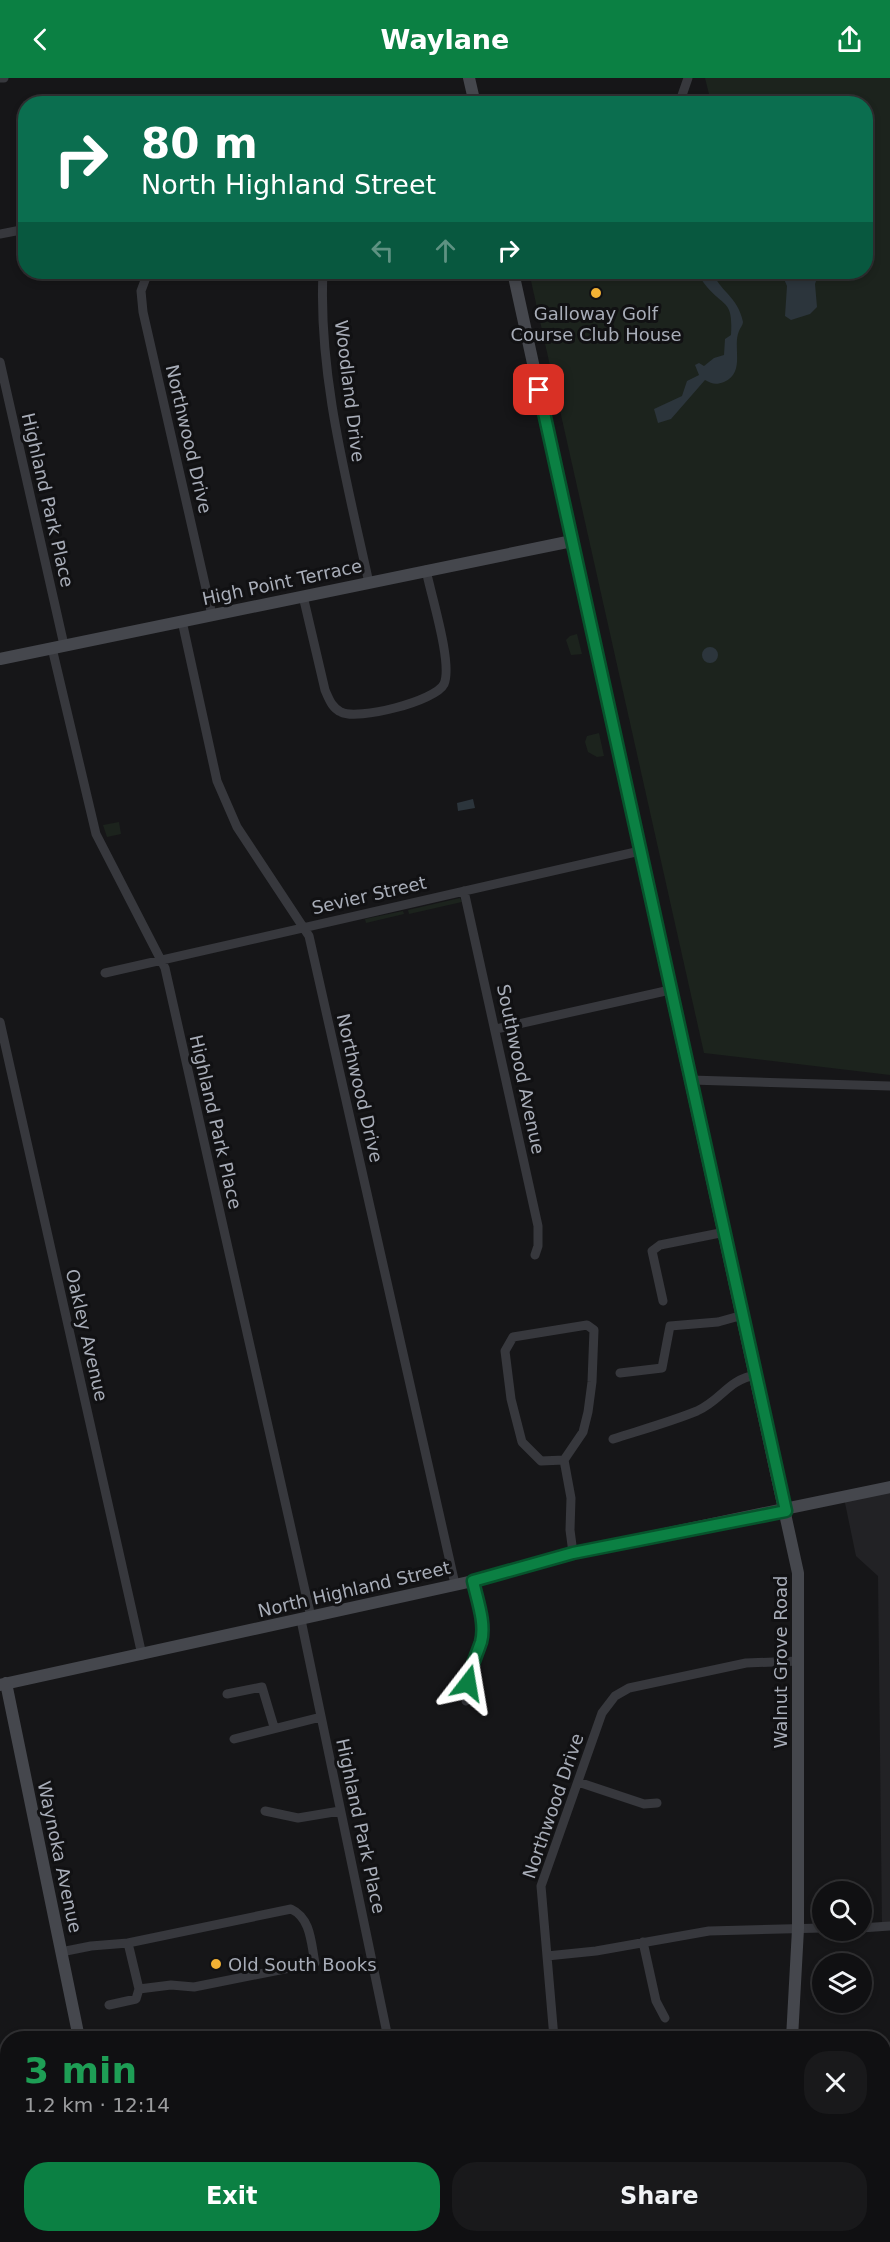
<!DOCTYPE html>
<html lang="en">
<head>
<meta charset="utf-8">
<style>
	:root { --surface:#101012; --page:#19191b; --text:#f1f3f6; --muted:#9c9d9f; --line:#303032; --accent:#0b8043 }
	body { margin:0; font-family:"DejaVu Sans",sans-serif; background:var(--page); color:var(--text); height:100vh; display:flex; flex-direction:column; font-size:22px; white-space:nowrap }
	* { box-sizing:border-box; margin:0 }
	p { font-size:20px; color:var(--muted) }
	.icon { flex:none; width:33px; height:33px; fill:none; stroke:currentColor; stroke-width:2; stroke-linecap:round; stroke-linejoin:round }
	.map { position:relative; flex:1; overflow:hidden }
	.panel { position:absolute; left:0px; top:1953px; width:891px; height:212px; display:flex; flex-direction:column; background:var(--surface); border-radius:24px 24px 0 0; box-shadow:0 3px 9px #0003,0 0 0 2px var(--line) }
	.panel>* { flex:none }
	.hud { position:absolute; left:18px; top:18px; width:855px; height:183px; border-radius:24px; box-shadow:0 3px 9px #0003,0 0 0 2px var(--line); background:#0b6e4f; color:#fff; overflow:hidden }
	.tools { position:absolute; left:812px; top:1803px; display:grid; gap:12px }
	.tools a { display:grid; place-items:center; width:60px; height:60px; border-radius:50%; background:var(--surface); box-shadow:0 3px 9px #0003,0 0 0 2px var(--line); font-size:30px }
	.pin { position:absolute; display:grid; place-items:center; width:51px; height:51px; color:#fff; margin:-26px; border-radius:12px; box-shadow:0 3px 9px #0006 }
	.me { position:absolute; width:66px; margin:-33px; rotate:14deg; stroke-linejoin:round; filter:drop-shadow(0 0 4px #0008) }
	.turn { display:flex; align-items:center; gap:21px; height:126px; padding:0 24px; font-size:27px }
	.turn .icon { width:78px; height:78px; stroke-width:2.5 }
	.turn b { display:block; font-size:42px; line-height:51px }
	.lanes { display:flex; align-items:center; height:57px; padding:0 24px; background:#0003; justify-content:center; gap:30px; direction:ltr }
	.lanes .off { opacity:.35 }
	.round { display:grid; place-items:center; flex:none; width:63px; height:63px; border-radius:24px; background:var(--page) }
	.head { display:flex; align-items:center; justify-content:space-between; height:102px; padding:0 24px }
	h1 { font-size:36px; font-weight:600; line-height:45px; color:#1e9e55 }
	.cta { display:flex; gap:12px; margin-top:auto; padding:12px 24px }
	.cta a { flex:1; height:69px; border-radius:24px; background:var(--accent); color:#fff; font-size:24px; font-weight:600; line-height:69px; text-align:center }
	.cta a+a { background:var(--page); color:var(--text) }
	header { display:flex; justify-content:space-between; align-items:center; height:78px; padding:0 24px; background:var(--accent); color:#fff; font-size:27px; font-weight:600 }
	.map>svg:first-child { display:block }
	.built { fill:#222225 }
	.green { fill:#1c231d }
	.water { fill:#2c353c }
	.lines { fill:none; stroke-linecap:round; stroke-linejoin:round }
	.street { stroke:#37383d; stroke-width:9 }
	.secondary { stroke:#45474d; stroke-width:12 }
	.route-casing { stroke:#07532c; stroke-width:15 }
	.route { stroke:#0b8043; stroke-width:10 }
	.poi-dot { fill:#f2b134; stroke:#111113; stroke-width:2 }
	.labels { text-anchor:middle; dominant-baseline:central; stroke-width:6; stroke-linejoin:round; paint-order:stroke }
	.poi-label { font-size:18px; fill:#a8adb8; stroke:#111113 }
	.street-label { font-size:18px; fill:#a8adb8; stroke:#111113 }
</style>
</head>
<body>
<header><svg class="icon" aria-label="back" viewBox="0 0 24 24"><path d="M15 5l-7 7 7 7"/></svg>Waylane<svg class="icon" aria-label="share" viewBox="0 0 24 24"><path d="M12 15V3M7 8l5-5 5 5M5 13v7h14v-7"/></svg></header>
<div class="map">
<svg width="890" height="2164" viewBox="0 0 890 2164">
	<rect width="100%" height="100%" fill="#161618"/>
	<path class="built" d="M 890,1409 L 890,1848 L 882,1849 L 878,1498 L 856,1478 L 844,1420 Z"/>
	<path class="green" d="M 705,0 L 890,0 L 890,997 L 704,975 L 529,194 L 866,194 L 866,26 L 701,25 L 709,16 Z
		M 577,556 L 582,576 L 571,577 L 566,562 L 570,558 Z
		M 599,655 L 604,678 L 597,679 L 588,674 L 585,664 L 587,658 Z
		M 119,744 L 121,756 L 107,759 L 103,747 Z
		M 460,820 L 462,824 L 409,836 L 408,832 Z
		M 403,833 L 404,836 L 366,845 L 365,841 Z"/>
	<path class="water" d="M 695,194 L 713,194 C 718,212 738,218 743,244 C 743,247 740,250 739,253 C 732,269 746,294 724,304 C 716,307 712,306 705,302 L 671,341 L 658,345 L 654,331 L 682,318 L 687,303 L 699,297 L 695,287 L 699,285 L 704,288 L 714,280 L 724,277 L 725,261 L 731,257 C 733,222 725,230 707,209 C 702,203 700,198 695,194 Z
		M 781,194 L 819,194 L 815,206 L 817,229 L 810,236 L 791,242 L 785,238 L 787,208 Z
		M702 577a8 8 0 1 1 16 0a8 8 0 1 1-16 0Z
		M 473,721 L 475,730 L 458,733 L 457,725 Z"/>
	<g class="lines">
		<path class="street" d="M 0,0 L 4,0
			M 679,26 L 688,0
			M 0,156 L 26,151
			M 148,194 L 141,213 L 143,234 L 212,537
			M 323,194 C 318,297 347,404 369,505
			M 0,284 L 64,567
			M 303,518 L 325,612 C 329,621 332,630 341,634 C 357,643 436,623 444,606 C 453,586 431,517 426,492
			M 182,543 L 217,703 L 237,749 L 309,858 L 455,1506
			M 52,570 L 96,756 L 165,890 L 311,1539
			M 464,813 L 538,1148 L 538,1168 L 535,1177
			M 105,895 L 640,773
			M 0,944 L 142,1577
			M 496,951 L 670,912
			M 691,1002 L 890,1008
			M 663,1223 L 652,1173 L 660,1167 L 725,1154
			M 587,1247 L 594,1252 L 592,1304 L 588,1334 L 583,1354 L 564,1382 L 541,1383 L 522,1364 L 511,1321 L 505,1273 L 513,1259 Z
			M 620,1295 L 662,1290 L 670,1248 L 718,1244 L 743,1237
			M 613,1361 C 641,1352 670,1344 697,1333 C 723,1321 727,1302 756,1297
			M 564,1382 L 571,1420 L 570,1452 L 573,1475
			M 301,1542 L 388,1960
			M 227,1616 L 262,1609 L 274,1649
			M 466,1623 L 470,1588 L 481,1563 L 483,1547 L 473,1503
			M 234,1661 L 321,1639
			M 578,1704 L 644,1726 L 657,1725
			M 265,1733 L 298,1740 L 340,1733
			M 861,1850 L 890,1848
			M 643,1864 L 656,1923 L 665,1940
			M 61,1874 L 91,1868 L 128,1865 L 139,1911
			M 547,1878 L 596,1873 L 709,1853 L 822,1850
			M 109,1927 L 136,1921 L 139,1911 L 171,1907 L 194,1909 L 315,1885 C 311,1865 311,1840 291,1831 L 128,1865
			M 554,1960 L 541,1808 L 602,1635 L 615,1618 L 629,1610 L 746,1585 L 799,1583
			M 0,1975 L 8,1974
			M 884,2038 L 890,2037
			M 884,2051 L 890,2050
			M 431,2157 L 432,2164
			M 65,2164 L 97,2157"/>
		<path class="secondary" d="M 469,0 L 475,26
			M 513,194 L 798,1495 L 798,1851 L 792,1960
			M 0,581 L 572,463
			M 6,1605 L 79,1960
			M 0,1607 L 473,1503 L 573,1475 L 890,1409
			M 118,2157 L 120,2164
			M 787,2157 L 787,2164"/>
	</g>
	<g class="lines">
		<defs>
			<path id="route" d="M 468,1605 C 470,1590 476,1579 481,1564 C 486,1545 477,1522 473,1503 L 573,1475 L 786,1433 L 539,312"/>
		</defs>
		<use href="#route" class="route-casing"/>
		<use href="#route" class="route"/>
	</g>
	<g class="poi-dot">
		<circle cx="596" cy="215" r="6"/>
		<circle cx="216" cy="1886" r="6"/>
	</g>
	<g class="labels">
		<g class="poi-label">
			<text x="596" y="235">Galloway Golf<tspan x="596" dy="21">Course Club House</tspan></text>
			<text x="228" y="1886" text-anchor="start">Old South Books</text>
		</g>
		<g class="street-label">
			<text transform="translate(350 313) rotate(83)">Woodland Drive</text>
			<text transform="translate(189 361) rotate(77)">Northwood Drive</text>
			<text transform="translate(48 422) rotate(77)">Highland Park Place</text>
			<text transform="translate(282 504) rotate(-12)">High Point Terrace</text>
			<text transform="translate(369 817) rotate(-13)">Sevier Street</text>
			<text transform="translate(521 991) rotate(78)">Southwood Avenue</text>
			<text transform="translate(360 1010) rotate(77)">Northwood Drive</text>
			<text transform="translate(216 1044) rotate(77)">Highland Park Place</text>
			<text transform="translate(87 1257) rotate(77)">Oakley Avenue</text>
			<text transform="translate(354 1511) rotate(-13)">North Highland Street</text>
			<text transform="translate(780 1584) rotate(-90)">Walnut Grove Road</text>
			<text transform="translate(553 1728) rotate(-71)">Northwood Drive</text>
			<text transform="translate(361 1748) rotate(78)">Highland Park Place</text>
			<text transform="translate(60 1779) rotate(78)">Waynoka Avenue</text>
		</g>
	</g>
</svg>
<div class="tools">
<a><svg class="icon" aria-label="search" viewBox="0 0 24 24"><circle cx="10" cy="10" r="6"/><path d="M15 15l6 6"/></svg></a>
<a><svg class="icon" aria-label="layers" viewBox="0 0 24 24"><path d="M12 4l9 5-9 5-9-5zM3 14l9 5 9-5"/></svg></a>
</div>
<div class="pin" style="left:539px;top:312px;background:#d93025"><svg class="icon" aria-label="arrive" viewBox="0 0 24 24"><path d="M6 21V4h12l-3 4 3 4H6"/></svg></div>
<svg class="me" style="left:468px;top:1605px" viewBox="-20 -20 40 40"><path d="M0-17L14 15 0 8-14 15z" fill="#0b8043" stroke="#fff" stroke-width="4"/></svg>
<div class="hud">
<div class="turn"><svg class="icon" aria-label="right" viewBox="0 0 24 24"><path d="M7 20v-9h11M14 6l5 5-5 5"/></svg><div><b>80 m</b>North Highland Street</div></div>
<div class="lanes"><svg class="icon off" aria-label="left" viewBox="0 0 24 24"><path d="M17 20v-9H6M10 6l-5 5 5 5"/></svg><svg class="icon off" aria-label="ahead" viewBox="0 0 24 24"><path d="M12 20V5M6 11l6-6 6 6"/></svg><svg class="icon" aria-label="right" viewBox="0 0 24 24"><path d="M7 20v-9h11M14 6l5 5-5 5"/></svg></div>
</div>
<section class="panel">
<div class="head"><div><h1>3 min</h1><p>1.2 km · 12:14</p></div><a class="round"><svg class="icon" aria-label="close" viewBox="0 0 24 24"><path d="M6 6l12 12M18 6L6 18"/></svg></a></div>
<div class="cta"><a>Exit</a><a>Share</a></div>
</section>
</div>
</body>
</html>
